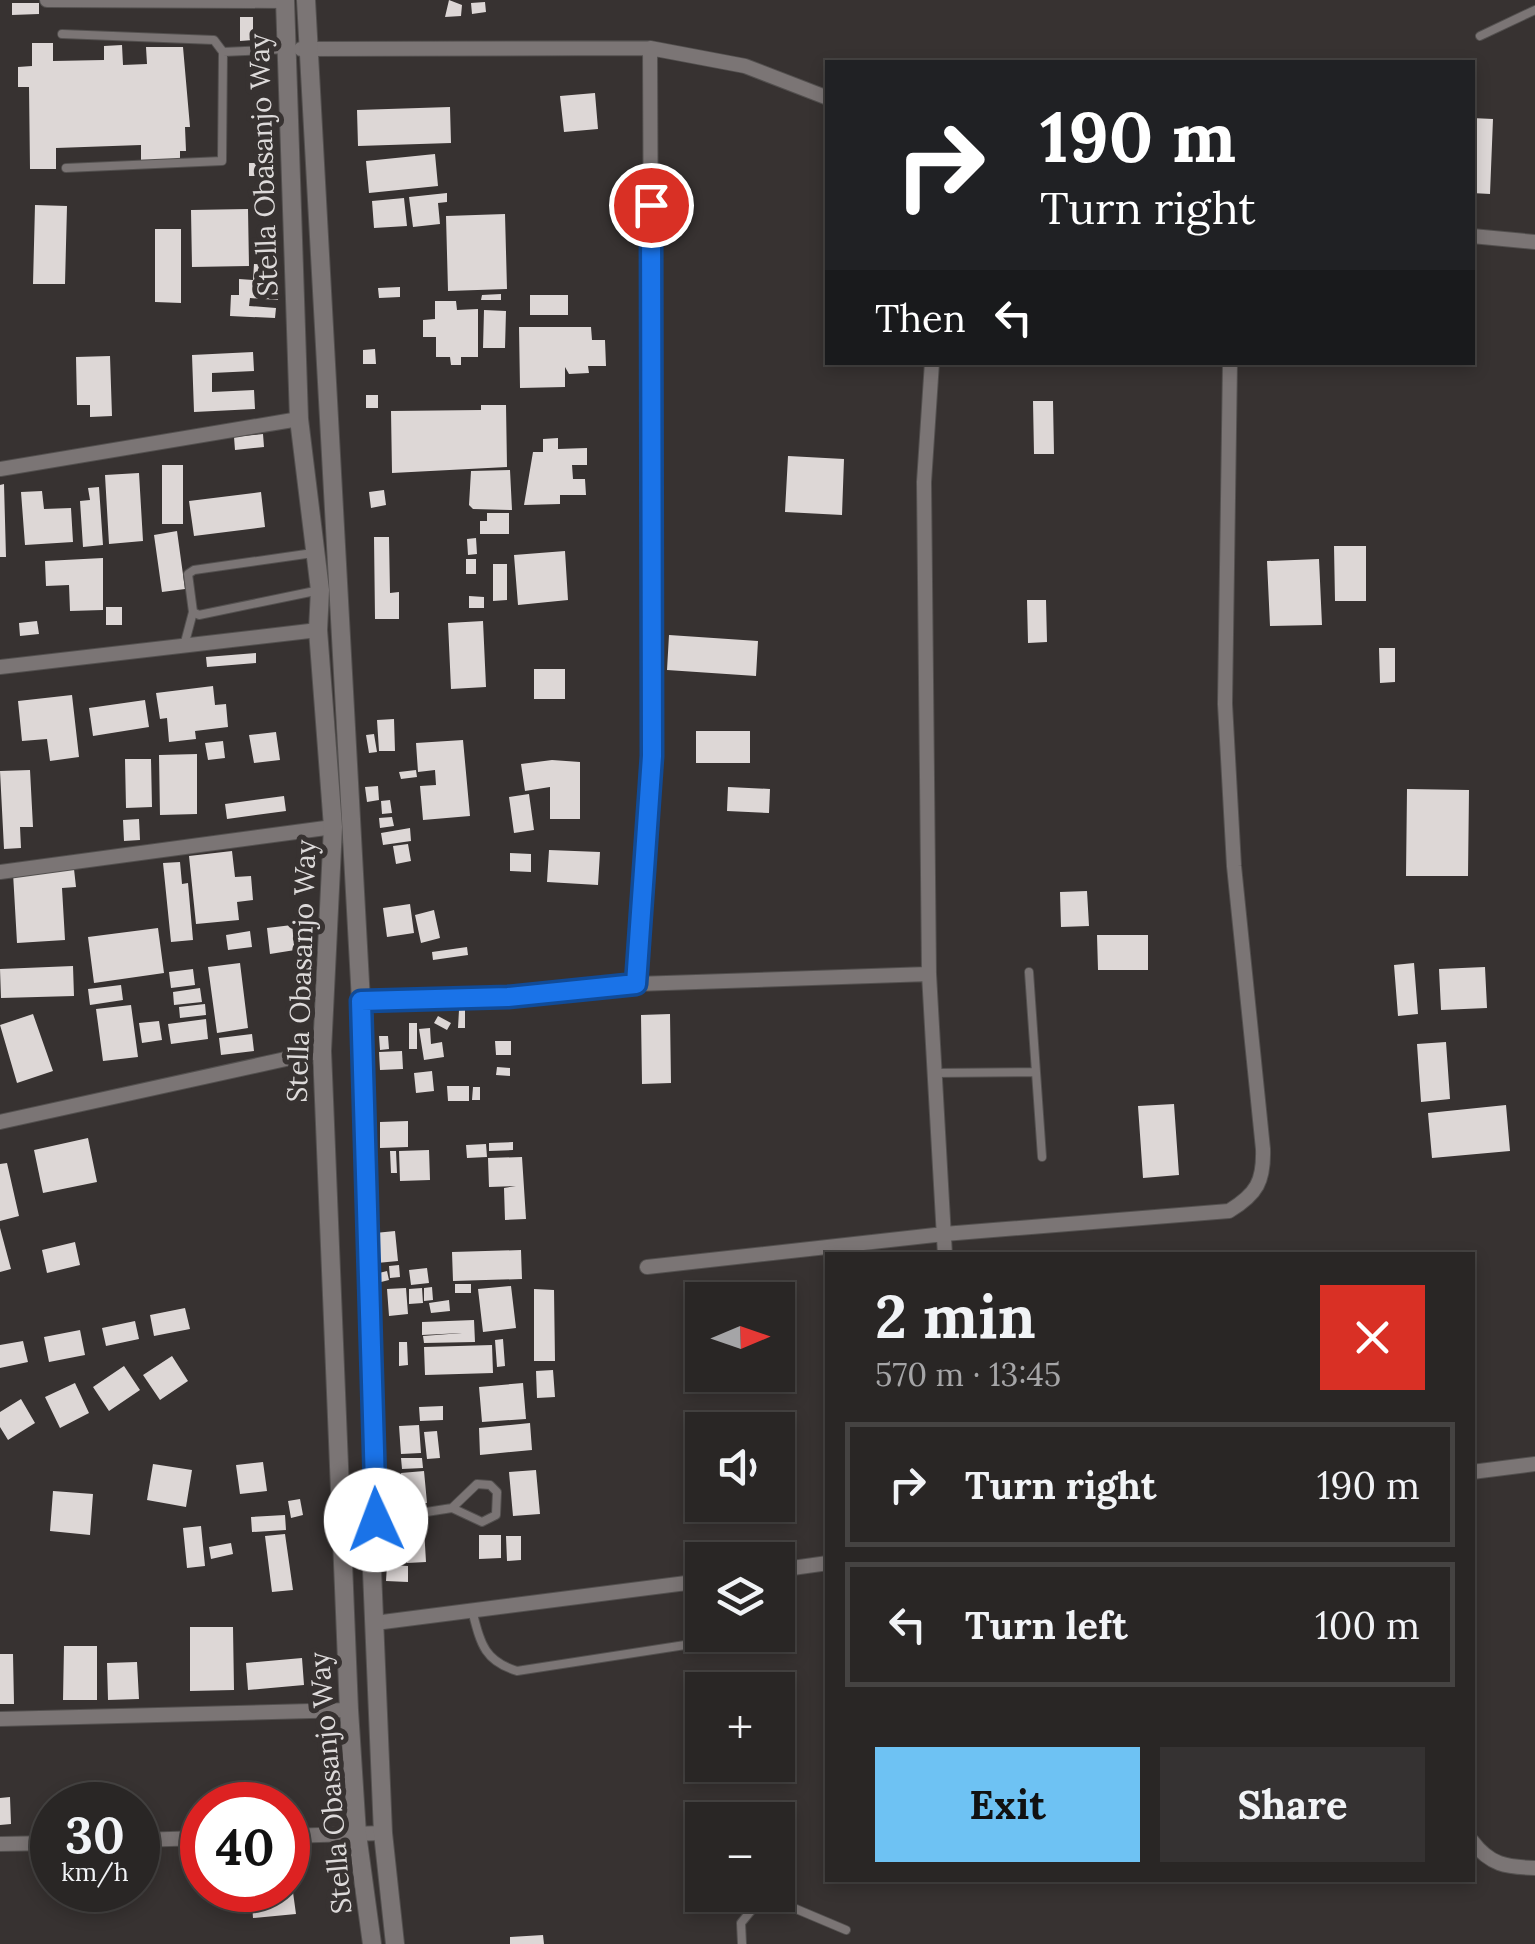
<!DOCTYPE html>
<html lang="en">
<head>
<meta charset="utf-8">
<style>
	:root { --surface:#292625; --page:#353232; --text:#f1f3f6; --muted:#a5a5a7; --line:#454342; --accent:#6ec2f3 }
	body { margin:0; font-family:Lora,serif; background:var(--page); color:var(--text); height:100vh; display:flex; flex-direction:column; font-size:38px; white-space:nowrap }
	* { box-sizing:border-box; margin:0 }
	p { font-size:32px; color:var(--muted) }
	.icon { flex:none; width:55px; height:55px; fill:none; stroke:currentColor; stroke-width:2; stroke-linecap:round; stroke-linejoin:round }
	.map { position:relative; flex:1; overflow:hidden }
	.sheet { position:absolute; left:825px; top:1252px; width:650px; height:630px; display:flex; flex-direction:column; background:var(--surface); border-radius:0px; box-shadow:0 5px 15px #0003,0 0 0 2px var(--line) }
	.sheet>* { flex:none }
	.top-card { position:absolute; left:825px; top:60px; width:650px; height:305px; border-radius:0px; box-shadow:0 5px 15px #0003,0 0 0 2px var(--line); background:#202124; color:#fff; overflow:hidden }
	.needle { width:65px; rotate:88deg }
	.buttons { position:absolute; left:685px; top:1282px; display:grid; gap:20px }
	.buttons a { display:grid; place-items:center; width:110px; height:110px; border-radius:0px; background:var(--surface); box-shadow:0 5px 15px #0003,0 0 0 2px var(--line); font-size:50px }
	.speed { position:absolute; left:30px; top:1782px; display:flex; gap:20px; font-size:50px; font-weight:700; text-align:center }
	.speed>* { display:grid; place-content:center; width:130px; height:130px; border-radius:50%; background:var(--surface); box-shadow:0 5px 15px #0003,0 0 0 2px var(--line); line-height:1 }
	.speed small { font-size:25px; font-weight:400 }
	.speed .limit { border:15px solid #d22; background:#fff; color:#111 }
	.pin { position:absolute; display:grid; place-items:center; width:85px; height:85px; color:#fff; margin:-42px; border:5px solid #fff; border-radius:50%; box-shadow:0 2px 10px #0007 }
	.me { position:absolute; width:110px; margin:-55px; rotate:358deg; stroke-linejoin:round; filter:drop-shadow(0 0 8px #0008) }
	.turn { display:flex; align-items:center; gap:35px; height:210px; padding:0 50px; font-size:45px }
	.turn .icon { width:130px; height:130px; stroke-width:2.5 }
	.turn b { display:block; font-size:70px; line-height:85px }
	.then { display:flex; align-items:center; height:95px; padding:0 50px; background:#0003; gap:20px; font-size:38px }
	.round { display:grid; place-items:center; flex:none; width:105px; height:105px; border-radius:0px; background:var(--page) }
	.head { display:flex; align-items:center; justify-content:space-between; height:170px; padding:0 50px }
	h1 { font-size:60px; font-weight:800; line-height:75px }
	.primary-button { display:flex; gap:20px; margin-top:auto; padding:20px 50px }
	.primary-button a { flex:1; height:115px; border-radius:0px; background:var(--accent); color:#111; font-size:40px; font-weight:800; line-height:115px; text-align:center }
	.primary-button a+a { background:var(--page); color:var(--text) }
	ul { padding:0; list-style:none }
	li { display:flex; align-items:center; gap:30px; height:125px; margin:0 20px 15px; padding:0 30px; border:5px solid var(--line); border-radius:0px }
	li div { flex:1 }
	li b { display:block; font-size:38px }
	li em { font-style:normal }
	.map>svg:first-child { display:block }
	.building { fill:#ddd7d6 }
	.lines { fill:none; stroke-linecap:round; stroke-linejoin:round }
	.service-casing { stroke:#53504f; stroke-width:10 }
	.minor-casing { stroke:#53504f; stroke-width:16 }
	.tertiary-casing { stroke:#53504f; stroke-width:20 }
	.service { stroke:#7b7575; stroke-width:8 }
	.minor { stroke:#7b7575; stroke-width:14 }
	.tertiary { stroke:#7b7575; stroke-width:18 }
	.route-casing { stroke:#114b97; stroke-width:25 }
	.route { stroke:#1a73e8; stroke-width:18 }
	.labels { text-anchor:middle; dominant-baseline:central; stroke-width:10; stroke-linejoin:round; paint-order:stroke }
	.street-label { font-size:28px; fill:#dddada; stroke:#373231 }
</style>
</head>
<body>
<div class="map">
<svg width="1535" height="1944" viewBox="0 0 1535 1944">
	<rect width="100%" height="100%" fill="#373231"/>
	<path class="building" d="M 449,0 L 462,5 L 461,16 L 445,17 Z
		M 485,2 L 486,12 L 472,14 L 471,3 Z
		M 12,3 L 39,3 L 39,14 L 12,15 Z
		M 240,17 L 253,17 L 253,40 L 240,41 Z
		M 32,43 L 53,43 L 53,61 L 104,60 L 104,46 L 122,45 L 123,65 L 147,64 L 146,47 L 183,47 L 190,127 L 185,127 L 186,151 L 180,151 L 180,161 L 141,162 L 141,145 L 56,148 L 56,169 L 30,169 L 29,87 L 18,87 L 18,67 L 32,66 Z
		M 595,93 L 598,129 L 564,132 L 560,96 Z
		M 450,107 L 451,143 L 358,146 L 357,110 Z
		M 1472,118 L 1493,119 L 1490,194 L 1472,193 Z
		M 435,154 L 438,186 L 369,193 L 366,161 Z
		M 249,163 L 273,163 L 273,176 L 249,176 Z
		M 447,193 L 447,202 L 438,203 L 440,224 L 413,227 L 409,197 Z
		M 404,198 L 407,226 L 374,228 L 372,201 Z
		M 35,205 L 67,206 L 65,284 L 33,284 Z
		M 248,209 L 249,266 L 192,267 L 191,210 Z
		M 505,214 L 507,289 L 448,291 L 446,216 Z
		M 155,229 L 181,229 L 181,303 L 155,302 Z
		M 254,264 L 280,265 L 278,300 L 250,298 L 249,306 L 276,308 L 275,318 L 230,316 L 231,295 L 239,295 L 239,279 L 253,280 Z
		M 400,287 L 400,297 L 379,298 L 378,288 Z
		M 501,294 L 501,300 L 481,300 L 482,295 Z
		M 530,295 L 568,295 L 568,315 L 530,315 Z
		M 435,301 L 456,301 L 457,310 L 478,309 L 478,357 L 461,357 L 461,365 L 451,365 L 450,357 L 436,357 L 436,337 L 423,337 L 423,320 L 435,319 Z
		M 484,310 L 506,311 L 505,348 L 483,348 Z
		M 519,327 L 591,327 L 592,340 L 605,340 L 606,366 L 588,366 L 589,373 L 569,374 L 565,367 L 565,387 L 520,388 Z
		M 375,349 L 376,364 L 363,364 L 363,350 Z
		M 253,352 L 254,371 L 212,373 L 212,392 L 254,390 L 255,409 L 194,412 L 192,355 Z
		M 110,356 L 112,416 L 90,417 L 90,405 L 77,405 L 76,357 Z
		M 366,395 L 378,395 L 378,408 L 366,408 Z
		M 1033,401 L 1053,401 L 1054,454 L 1034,454 Z
		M 481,405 L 506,405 L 507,467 L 392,473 L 391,411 L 481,410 Z
		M 263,434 L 264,447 L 235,450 L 234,437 Z
		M 558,438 L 558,449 L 587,448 L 587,465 L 572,465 L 573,479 L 585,479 L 586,495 L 560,495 L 560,504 L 524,505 L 533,452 L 543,452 L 543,439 Z
		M 788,456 L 844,459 L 842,515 L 785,512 Z
		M 162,465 L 183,465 L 183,524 L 162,524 Z
		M 510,470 L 512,510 L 473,509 L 469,505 L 471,471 Z
		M 139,473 L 143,541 L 109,544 L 105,475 Z
		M 4,484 L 6,557 L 0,557 L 0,485 Z
		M 99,487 L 103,545 L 83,547 L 80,501 L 90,500 L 88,488 Z
		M 384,490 L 386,505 L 371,508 L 369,492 Z
		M 42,491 L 44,509 L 71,508 L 73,542 L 25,545 L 21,492 Z
		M 261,492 L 265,527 L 194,536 L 189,501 Z
		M 487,513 L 509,513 L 509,534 L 480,534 L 480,521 L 487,521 Z
		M 177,531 L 185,589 L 162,592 L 154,535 Z
		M 374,537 L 389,537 L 390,593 L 399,592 L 399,619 L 375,619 Z
		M 476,538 L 477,554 L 468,555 L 467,539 Z
		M 1334,546 L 1366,546 L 1366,601 L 1335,601 Z
		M 565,551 L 568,600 L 518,605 L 514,555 Z
		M 103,558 L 103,610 L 70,611 L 69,585 L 46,586 L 45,561 Z
		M 466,559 L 476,559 L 476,574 L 466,574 Z
		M 1319,559 L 1322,625 L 1270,626 L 1267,561 Z
		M 493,564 L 507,564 L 507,600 L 493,601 Z
		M 469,596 L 484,597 L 484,608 L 469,608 Z
		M 1027,600 L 1046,600 L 1047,642 L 1028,643 Z
		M 106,607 L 122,607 L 122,625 L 106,625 Z
		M 37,621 L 39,634 L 20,636 L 19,623 Z
		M 483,621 L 486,687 L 451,689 L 448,623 Z
		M 669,635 L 758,641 L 756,676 L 667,670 Z
		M 1379,648 L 1395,648 L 1395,682 L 1380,683 Z
		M 256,653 L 256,663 L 207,667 L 206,657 Z
		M 534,669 L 565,669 L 565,699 L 534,699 Z
		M 213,686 L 215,705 L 226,704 L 228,727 L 195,731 L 196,739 L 169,742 L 167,718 L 160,719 L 156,693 Z
		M 72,695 L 79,757 L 50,761 L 47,739 L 22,741 L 18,701 Z
		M 145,700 L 149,727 L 93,736 L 89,708 Z
		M 394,719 L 395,751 L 379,751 L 377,720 Z
		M 696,731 L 750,731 L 750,763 L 696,763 Z
		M 276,732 L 280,760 L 254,763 L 249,735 Z
		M 374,734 L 377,752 L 369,753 L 366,735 Z
		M 463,740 L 470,816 L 423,820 L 420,786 L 436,785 L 435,770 L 418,772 L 416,743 Z
		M 223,741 L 225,758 L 208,760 L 205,743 Z
		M 197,754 L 197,814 L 160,815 L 159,755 Z
		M 125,759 L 151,759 L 152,807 L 126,808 Z
		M 552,760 L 580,762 L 580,819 L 550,819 L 550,787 L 525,791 L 521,764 Z
		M 30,770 L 33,827 L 20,827 L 21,848 L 4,849 L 0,771 Z
		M 416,770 L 417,777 L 401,779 L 399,772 Z
		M 378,786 L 379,800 L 367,802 L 365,787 Z
		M 728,787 L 770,789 L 769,813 L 727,811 Z
		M 1407,789 L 1469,790 L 1468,876 L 1406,876 Z
		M 529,794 L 534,830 L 514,833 L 509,797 Z
		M 284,796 L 286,811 L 227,819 L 225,804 Z
		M 390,800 L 392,813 L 382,814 L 381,801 Z
		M 392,817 L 394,826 L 380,828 L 379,818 Z
		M 139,819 L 140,840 L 124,841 L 123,820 Z
		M 410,828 L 411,841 L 383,845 L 381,833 Z
		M 408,844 L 411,861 L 396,864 L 393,846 Z
		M 549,850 L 600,852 L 598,885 L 547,882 Z
		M 232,851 L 235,877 L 251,876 L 253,900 L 237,902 L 239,920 L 196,924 L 189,856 Z
		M 510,853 L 531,854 L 531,872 L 510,871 Z
		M 180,862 L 182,884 L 188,883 L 193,940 L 171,942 L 163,863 Z
		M 74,869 L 76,887 L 62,888 L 65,940 L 17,943 L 13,873 Z
		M 1087,891 L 1089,926 L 1061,927 L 1060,892 Z
		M 410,904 L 414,933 L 387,937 L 383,908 Z
		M 434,910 L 440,938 L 421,943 L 415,915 Z
		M 292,925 L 295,950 L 270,954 L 267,928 Z
		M 158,928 L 164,973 L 94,983 L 88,937 Z
		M 250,931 L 252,947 L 228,950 L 226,935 Z
		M 1097,935 L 1148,935 L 1148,970 L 1098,970 Z
		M 467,947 L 468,955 L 433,960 L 432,952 Z
		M 240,963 L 248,1028 L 217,1033 L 208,967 Z
		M 1414,963 L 1418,1014 L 1398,1016 L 1394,965 Z
		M 73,966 L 74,996 L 1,998 L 0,969 Z
		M 1485,967 L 1487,1008 L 1441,1010 L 1439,969 Z
		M 193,969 L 195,985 L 171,988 L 169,972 Z
		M 121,985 L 123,1000 L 90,1005 L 88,989 Z
		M 200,988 L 202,1002 L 174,1005 L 173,992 Z
		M 205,1004 L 206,1015 L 180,1018 L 179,1007 Z
		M 131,1005 L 138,1057 L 103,1061 L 96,1009 Z
		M 459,1010 L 465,1010 L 465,1028 L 458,1028 Z
		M 33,1014 L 53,1071 L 17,1083 L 0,1025 Z
		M 670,1014 L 671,1083 L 642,1084 L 641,1015 Z
		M 438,1016 L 451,1023 L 447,1030 L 434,1023 Z
		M 206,1019 L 208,1039 L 171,1044 L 168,1024 Z
		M 159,1021 L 162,1040 L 142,1043 L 139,1023 Z
		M 409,1023 L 417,1023 L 417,1049 L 409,1049 Z
		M 430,1028 L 431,1044 L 442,1042 L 444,1057 L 424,1060 L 419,1029 Z
		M 252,1034 L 254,1051 L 221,1055 L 219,1038 Z
		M 379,1036 L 388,1036 L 389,1049 L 380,1050 Z
		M 495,1041 L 511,1041 L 511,1055 L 496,1055 Z
		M 1446,1042 L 1450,1099 L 1421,1102 L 1417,1044 Z
		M 402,1051 L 403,1069 L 380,1070 L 379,1052 Z
		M 497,1067 L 510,1068 L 510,1076 L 496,1075 Z
		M 432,1071 L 434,1091 L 416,1093 L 414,1073 Z
		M 447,1086 L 469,1086 L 469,1101 L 448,1101 Z
		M 473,1087 L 480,1087 L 480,1100 L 472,1100 Z
		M 1174,1104 L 1179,1175 L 1143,1178 L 1138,1106 Z
		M 1506,1105 L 1510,1151 L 1432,1158 L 1428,1113 Z
		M 408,1121 L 408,1147 L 380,1148 L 380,1122 Z
		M 88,1138 L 97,1182 L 43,1193 L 34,1150 Z
		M 513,1142 L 513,1150 L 489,1151 L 489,1143 Z
		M 486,1144 L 487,1157 L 467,1158 L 466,1145 Z
		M 429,1150 L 430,1180 L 400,1181 L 399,1151 Z
		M 390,1151 L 396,1151 L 397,1173 L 391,1173 Z
		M 522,1157 L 526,1219 L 505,1220 L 504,1188 L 516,1186 L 489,1187 L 488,1158 Z
		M 7,1163 L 19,1216 L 0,1221 L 0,1164 Z
		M 0,1228 L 11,1269 L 0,1272 Z
		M 395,1231 L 398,1261 L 377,1263 L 375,1233 Z
		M 75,1242 L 80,1265 L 47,1273 L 42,1250 Z
		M 521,1250 L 522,1279 L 453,1281 L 452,1252 Z
		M 399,1265 L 400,1277 L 390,1278 L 389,1266 Z
		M 427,1268 L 429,1283 L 411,1285 L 409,1270 Z
		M 387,1271 L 389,1280 L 377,1283 L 375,1274 Z
		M 455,1284 L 471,1284 L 471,1293 L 455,1293 Z
		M 511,1286 L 516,1328 L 483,1332 L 478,1289 Z
		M 432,1287 L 433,1300 L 424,1301 L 424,1288 Z
		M 406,1288 L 408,1314 L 389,1316 L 387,1289 Z
		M 422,1288 L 423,1303 L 409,1304 L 409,1289 Z
		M 534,1289 L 554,1290 L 555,1361 L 534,1361 Z
		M 449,1300 L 450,1311 L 431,1313 L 429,1303 Z
		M 185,1308 L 190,1329 L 154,1336 L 150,1315 Z
		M 474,1320 L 475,1342 L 424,1343 L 423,1336 L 462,1333 L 422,1335 L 422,1322 Z
		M 135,1321 L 139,1339 L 106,1346 L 102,1328 Z
		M 80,1330 L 85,1355 L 49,1362 L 44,1337 Z
		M 503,1339 L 505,1366 L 497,1367 L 495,1340 Z
		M 23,1341 L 28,1362 L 0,1368 L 0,1345 Z
		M 399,1342 L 407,1342 L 408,1365 L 399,1366 Z
		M 492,1345 L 493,1373 L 425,1375 L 424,1347 Z
		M 172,1356 L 188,1381 L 160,1400 L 143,1375 Z
		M 124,1366 L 140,1390 L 109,1411 L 93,1387 Z
		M 553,1370 L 555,1397 L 537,1398 L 536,1371 Z
		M 75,1383 L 89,1413 L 60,1428 L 45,1397 Z
		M 523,1383 L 526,1419 L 482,1422 L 479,1387 Z
		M 21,1399 L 35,1423 L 8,1440 L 0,1427 L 0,1412 Z
		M 443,1406 L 443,1420 L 420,1421 L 419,1407 Z
		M 530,1423 L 532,1450 L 480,1455 L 479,1428 Z
		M 419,1425 L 421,1453 L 401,1454 L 399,1426 Z
		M 437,1431 L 440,1458 L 427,1459 L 424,1432 Z
		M 401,1458 L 422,1458 L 423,1468 L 402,1469 Z
		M 263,1462 L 267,1491 L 240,1494 L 236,1465 Z
		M 153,1464 L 192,1470 L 186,1507 L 147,1500 Z
		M 536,1470 L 540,1514 L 513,1516 L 509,1472 Z
		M 424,1471 L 427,1503 L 404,1505 L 401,1473 Z
		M 53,1491 L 93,1494 L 90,1535 L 50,1531 Z
		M 300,1499 L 303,1515 L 291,1518 L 288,1501 Z
		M 285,1515 L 286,1530 L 252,1532 L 251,1517 Z
		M 201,1526 L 205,1566 L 187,1568 L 183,1528 Z
		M 424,1528 L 426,1562 L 407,1563 L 406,1529 Z
		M 285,1534 L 293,1590 L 272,1592 L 265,1536 Z
		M 479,1535 L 501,1535 L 501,1558 L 479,1559 Z
		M 506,1536 L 521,1536 L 521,1560 L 507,1561 Z
		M 231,1543 L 233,1554 L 211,1559 L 209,1547 Z
		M 387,1565 L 408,1566 L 408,1582 L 386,1581 Z
		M 190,1627 L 233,1627 L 234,1690 L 190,1691 Z
		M 64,1646 L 97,1646 L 97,1700 L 63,1700 Z
		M 0,1654 L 13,1654 L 14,1704 L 0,1704 Z
		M 302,1658 L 304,1685 L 248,1690 L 246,1663 Z
		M 137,1662 L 139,1699 L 108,1700 L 107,1663 Z
		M 10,1797 L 11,1824 L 0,1825 L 0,1798 Z
		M 288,1856 L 296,1914 L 253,1918 L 251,1890 L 288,1890 Z
		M 543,1935 L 544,1944 L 510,1944 L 510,1937 Z"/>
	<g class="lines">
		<defs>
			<path id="service" d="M 62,34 L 214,40 L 223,52 L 222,161 L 66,168
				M 1480,36 L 1535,10
				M 223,52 L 286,49
				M 313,553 L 194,570 L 188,574 L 193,612 L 199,615 L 320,590
				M 184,646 L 193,612
				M 1029,972 L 1036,1072
				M 932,1073 L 1036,1072 L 1042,1157
				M 375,1520 L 452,1508 L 477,1484 L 490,1485 L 497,1492 L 496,1515 L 482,1522 L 452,1508
				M 473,1614 C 481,1645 485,1661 517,1671 L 711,1641 L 716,1635
				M 742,1944 L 741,1923 L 759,1901 L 782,1903 L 846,1930"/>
			<path id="minor" d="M 47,0 L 285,1
				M 301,49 L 650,48 L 745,66 L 828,98
				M 1472,236 L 1535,242
				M 932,362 L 924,482 L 929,974 L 945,1255
				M 0,469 L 299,419
				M 0,667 L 318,630
				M 0,872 L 333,827
				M 636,984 L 653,757 L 650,48
				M 361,1001 L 508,997 L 636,984 L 929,974
				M 0,1122 L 322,1051
				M 647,1267 L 944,1234 L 1229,1211 C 1257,1194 1264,1181 1263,1149 L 1234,866 L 1225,704 L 1230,362
				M 1472,1472 L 1535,1464
				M 778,1570 L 828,1563
				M 375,1623 L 702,1581
				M 0,1719 L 349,1710
				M 288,1836 L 383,1833
				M 138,1840 L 202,1838
				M 1472,1841 C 1490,1865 1506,1867 1535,1868
				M 0,1844 L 52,1843"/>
			<path id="tertiary" d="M 285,0 L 299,419 L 320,590 L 318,630 L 333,827 L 322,1051 L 349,1710 L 357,1834 L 372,1944
				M 306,0 L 361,1001 L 375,1520 L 371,1547 L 383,1833 L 395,1944"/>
		</defs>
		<use href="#service" class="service-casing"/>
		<use href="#minor" class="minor-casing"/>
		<use href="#tertiary" class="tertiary-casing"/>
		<use href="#service" class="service"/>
		<use href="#minor" class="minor"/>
		<use href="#tertiary" class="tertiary"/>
	</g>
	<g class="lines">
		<defs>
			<path id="route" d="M 376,1520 L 361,1001 L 508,997 L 636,984 L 652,756 L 651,205"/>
		</defs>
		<use href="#route" class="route-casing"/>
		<use href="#route" class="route"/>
	</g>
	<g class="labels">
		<g class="street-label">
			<text transform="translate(263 165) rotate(-92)">Stella Obasanjo Way</text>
			<text transform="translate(301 971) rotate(-88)">Stella Obasanjo Way</text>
			<text transform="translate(330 1783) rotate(-95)">Stella Obasanjo Way</text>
		</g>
	</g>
</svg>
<div class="buttons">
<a><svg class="needle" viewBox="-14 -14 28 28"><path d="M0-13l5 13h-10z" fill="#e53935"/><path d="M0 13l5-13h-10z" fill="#a5a5a7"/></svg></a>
<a><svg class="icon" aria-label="sound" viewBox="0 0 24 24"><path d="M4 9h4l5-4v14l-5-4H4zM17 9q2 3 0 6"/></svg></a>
<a><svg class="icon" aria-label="layers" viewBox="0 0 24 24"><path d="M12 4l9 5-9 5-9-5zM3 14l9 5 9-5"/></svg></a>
<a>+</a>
<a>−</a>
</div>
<div class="speed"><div>30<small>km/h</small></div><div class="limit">40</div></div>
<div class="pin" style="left:651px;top:205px;background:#d93025"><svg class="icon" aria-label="arrive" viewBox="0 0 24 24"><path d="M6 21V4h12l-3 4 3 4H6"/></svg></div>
<svg class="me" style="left:376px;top:1520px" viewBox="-20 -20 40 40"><circle r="19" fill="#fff"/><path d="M0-13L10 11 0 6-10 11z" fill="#1a73e8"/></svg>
<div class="top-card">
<div class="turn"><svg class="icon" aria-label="right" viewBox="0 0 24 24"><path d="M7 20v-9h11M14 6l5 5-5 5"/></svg><div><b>190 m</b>Turn right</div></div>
<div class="then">Then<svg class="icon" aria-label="left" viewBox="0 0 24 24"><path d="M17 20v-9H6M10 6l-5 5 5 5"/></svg></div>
</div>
<section class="sheet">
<div class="head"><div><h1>2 min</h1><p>570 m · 13:45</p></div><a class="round" style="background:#d93025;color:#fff"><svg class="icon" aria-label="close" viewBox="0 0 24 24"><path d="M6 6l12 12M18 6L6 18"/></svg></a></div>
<ul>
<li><svg class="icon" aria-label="right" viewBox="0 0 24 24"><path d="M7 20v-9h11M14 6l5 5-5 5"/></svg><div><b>Turn right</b></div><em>190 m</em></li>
<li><svg class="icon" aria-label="left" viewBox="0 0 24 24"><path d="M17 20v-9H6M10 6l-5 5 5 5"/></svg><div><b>Turn left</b></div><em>100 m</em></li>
</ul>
<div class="primary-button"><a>Exit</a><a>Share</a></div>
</section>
</div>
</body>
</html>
